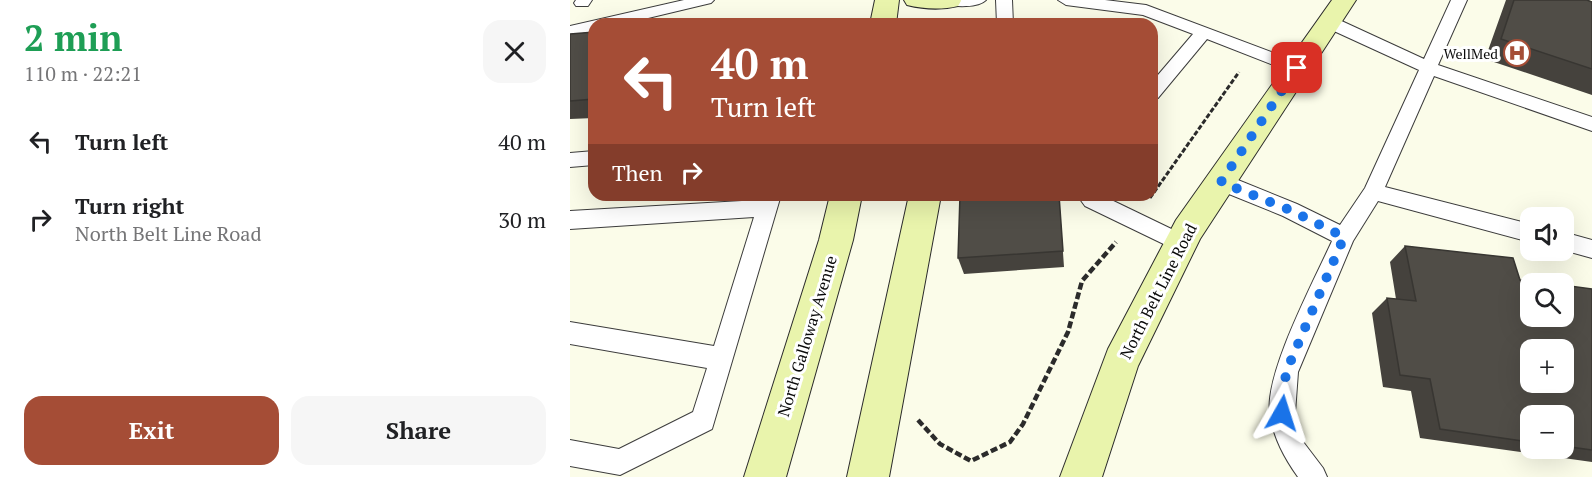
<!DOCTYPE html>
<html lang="en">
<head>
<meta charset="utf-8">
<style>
	:root { --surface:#fff; --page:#f6f6f6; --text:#202124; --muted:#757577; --accent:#a54d36 }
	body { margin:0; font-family:"PT Serif",serif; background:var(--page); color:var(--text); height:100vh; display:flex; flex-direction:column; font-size:22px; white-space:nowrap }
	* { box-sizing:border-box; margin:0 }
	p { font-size:20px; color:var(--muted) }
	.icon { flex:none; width:33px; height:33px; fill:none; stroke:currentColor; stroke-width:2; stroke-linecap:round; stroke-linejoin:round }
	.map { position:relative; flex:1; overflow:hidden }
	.panel { display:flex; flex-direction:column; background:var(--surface); width:570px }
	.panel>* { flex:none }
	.hud { position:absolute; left:18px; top:18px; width:570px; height:183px; border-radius:18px; box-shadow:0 6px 24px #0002; background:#a54d36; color:#fff; overflow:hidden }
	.tools { position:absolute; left:950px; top:207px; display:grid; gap:12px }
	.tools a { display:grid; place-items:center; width:54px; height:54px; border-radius:12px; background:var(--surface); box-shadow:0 6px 24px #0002; font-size:30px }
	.pin { position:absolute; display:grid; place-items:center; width:51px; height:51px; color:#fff; margin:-26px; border-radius:12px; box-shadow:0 3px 9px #0006 }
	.me { position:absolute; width:66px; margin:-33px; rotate:6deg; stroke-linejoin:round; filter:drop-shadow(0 0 4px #0008) }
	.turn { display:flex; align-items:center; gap:21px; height:126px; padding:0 24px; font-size:27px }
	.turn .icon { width:78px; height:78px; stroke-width:2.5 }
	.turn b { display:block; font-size:42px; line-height:51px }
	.then { display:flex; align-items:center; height:57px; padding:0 24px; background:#0003; gap:12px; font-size:22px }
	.round { display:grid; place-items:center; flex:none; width:63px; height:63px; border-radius:18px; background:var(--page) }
	.headline { display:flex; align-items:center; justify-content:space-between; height:102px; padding:0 24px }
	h1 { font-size:36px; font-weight:800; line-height:45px; color:#1e9e55 }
	.button { display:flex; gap:12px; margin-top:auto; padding:12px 24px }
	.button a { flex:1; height:69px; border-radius:18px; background:var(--accent); color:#fff; font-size:24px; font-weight:800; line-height:69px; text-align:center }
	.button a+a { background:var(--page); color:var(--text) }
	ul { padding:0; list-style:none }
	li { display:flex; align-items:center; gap:18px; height:78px; padding:0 24px }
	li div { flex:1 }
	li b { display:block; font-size:22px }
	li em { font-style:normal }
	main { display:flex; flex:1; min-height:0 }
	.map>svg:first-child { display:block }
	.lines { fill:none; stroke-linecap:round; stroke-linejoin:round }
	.lane-casing { stroke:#3c3c3c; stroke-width:2 }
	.secondary-casing { stroke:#2b2b2b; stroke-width:2 }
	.path-far1 { stroke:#2b2b2b; stroke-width:3; stroke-dasharray:5 2; stroke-linecap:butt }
	.path { stroke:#2b2b2b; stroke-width:4.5; stroke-dasharray:7 3; stroke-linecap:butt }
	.lane { fill:#fff; fill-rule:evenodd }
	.secondary { fill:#e9f4ac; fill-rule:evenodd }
	.wall { fill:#45423d; fill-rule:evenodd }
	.building { fill:#504d47; stroke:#383632; stroke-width:1.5; fill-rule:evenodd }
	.route { stroke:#1a73e8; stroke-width:10; stroke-dasharray:0 18 }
	.labels { text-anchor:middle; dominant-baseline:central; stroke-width:6; stroke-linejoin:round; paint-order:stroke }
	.far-poi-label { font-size:14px; fill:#090909; stroke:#fff; text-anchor:end }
	.street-label { font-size:16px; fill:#090909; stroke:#fff }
</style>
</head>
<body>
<main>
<section class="panel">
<div class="headline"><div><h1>2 min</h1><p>110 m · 22:21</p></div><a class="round"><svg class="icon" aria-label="close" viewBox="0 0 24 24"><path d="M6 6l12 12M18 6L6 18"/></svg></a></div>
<ul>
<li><svg class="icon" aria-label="left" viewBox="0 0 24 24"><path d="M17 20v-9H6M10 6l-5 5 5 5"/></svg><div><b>Turn left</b></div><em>40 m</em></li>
<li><svg class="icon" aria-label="right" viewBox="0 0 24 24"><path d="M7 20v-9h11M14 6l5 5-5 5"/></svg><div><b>Turn right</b><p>North Belt Line Road</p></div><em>30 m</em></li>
</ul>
<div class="button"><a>Exit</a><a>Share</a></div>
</section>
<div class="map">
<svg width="1022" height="477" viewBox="0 0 1022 477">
	<rect width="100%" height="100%" fill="#fbfce9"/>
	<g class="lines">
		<defs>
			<path id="lane" d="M 6,0 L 22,0 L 18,6 L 6,6 L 4,3 Z
				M 114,0 L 144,0 L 141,3 L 53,24 L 24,24 L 24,31 L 0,36 L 0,26 Z
				M 372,0 L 416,0 C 408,8 385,7 374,4 Z
				M 426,0 L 442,0 L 443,24 L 427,24 Z
				M 488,0 L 535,0 L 576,5 L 733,64 L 736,68 L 733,72 L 721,72 L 637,39 L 588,98 L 582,100 L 582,82 L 623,34 L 573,15 L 496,5 Z
				M 881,0 L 897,0 L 868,65 L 1022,117 L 1022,131 L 864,76 L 815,187 L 960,224 L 960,242 L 808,201 L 783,241 L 728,372 L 725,413 L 734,443 L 753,468 L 757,477 L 728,477 C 715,459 703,437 700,414 C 694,374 744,281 762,241 L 713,216 L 644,188 L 641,182 L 644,176 L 651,174 L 658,176 L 727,204 L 770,225 L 795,188 L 849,70 L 753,26 L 751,22 L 753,18 L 765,18 L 854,59 Z
				M 24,151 L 24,165 L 0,167 L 0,153 Z
				M 191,195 L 211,195 L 142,429 L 50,475 L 0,466 L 0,440 L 49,449 L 123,412 L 137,368 L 0,344 L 0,322 L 144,346 L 184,217 L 0,229 L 0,211 L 189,200 Z
				M 507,195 L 531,195 L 618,237 L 622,243 L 618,249 L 611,252 L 604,249 L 515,206 Z
				M 993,232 L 1022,240 L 1022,258 L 993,250 Z"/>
			<path id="secondary" d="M 305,0 L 329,0 L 326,24 L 300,24 Z
				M 334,0 L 391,0 L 391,1 L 388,6 C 372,10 353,9 337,5 Z
				M 762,0 L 786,0 L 630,239 L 568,366 L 532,477 L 490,477 L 538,349 L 606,220 Z
				M 260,195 L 292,195 L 283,240 L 216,477 L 174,477 L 249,240 Z
				M 339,195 L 371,195 L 319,477 L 277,477 Z"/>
		</defs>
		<use href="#lane" class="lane-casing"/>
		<use href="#secondary" class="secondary-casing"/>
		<path class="path-far1" d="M 580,198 L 669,72"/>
		<path class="path" d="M 348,420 L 370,444 L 401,461 L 440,442 L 453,424 L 498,332 L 512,281 L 546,242"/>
		<use href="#lane" class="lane"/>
		<use href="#secondary" class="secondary"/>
	</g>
	<path class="wall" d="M 936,0 L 1017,0 L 1022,2 L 1022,95 L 915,59 Z
		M 24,32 L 24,118 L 0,119 L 0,34 Z
		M 489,195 L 494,267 L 394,274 L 388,258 Z
		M 835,246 L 950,280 L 1022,289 L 1022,462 L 850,438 L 841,391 L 813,387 L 802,313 L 817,298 L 826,299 L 820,262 ZM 960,416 L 993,416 L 993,448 L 960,448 Z"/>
	<path class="building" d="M 944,0 L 1017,0 L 1022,2 L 1022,69 L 931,39 Z
		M 24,32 L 24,99 L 0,101 L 0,34 Z
		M 390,195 L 489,195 L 493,251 L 388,258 Z
		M 835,246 L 943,258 L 950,280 L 977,284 L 960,284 L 960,316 L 993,316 L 993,285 L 1022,289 L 1022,450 L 993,446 L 993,416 L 960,416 L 960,442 L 870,429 L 860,379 L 830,375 L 817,298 L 846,301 ZM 960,350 L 993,350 L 993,382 L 960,382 Z"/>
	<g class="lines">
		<path class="route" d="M 712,413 L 716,372 L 774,237 L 720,210 L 651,182 L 727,68"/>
	</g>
	<defs>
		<symbol id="hospital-ring" viewBox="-11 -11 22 22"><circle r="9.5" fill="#fff" stroke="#a54d36" stroke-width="1.5"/><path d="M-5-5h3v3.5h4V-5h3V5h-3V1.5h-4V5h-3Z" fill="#a54d36"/></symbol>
	</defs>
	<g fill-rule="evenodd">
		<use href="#hospital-ring" x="932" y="38" width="30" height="30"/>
	</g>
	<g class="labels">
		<g class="far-poi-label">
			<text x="928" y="53">WellMed</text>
		</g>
		<g class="street-label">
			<text transform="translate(588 291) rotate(-63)">North Belt Line Road</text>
			<text transform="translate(237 336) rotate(-73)">North Galloway Avenue</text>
		</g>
	</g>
</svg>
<div class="tools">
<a><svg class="icon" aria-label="sound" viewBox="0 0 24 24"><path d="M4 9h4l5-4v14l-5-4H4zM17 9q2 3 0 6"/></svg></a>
<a><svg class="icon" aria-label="search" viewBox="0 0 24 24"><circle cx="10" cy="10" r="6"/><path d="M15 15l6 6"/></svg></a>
<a>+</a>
<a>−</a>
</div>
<div class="pin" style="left:727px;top:68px;background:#d93025"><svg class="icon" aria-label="arrive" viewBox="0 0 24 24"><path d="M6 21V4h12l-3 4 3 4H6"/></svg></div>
<svg class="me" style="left:712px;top:413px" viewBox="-20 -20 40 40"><path d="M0-17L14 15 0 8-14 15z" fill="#1a73e8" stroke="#fff" stroke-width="4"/></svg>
<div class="hud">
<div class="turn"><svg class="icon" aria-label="left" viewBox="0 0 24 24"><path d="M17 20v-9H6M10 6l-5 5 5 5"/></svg><div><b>40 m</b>Turn left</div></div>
<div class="then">Then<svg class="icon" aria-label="right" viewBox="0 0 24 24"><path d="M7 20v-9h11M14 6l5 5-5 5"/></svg></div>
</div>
</div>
</main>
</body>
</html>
